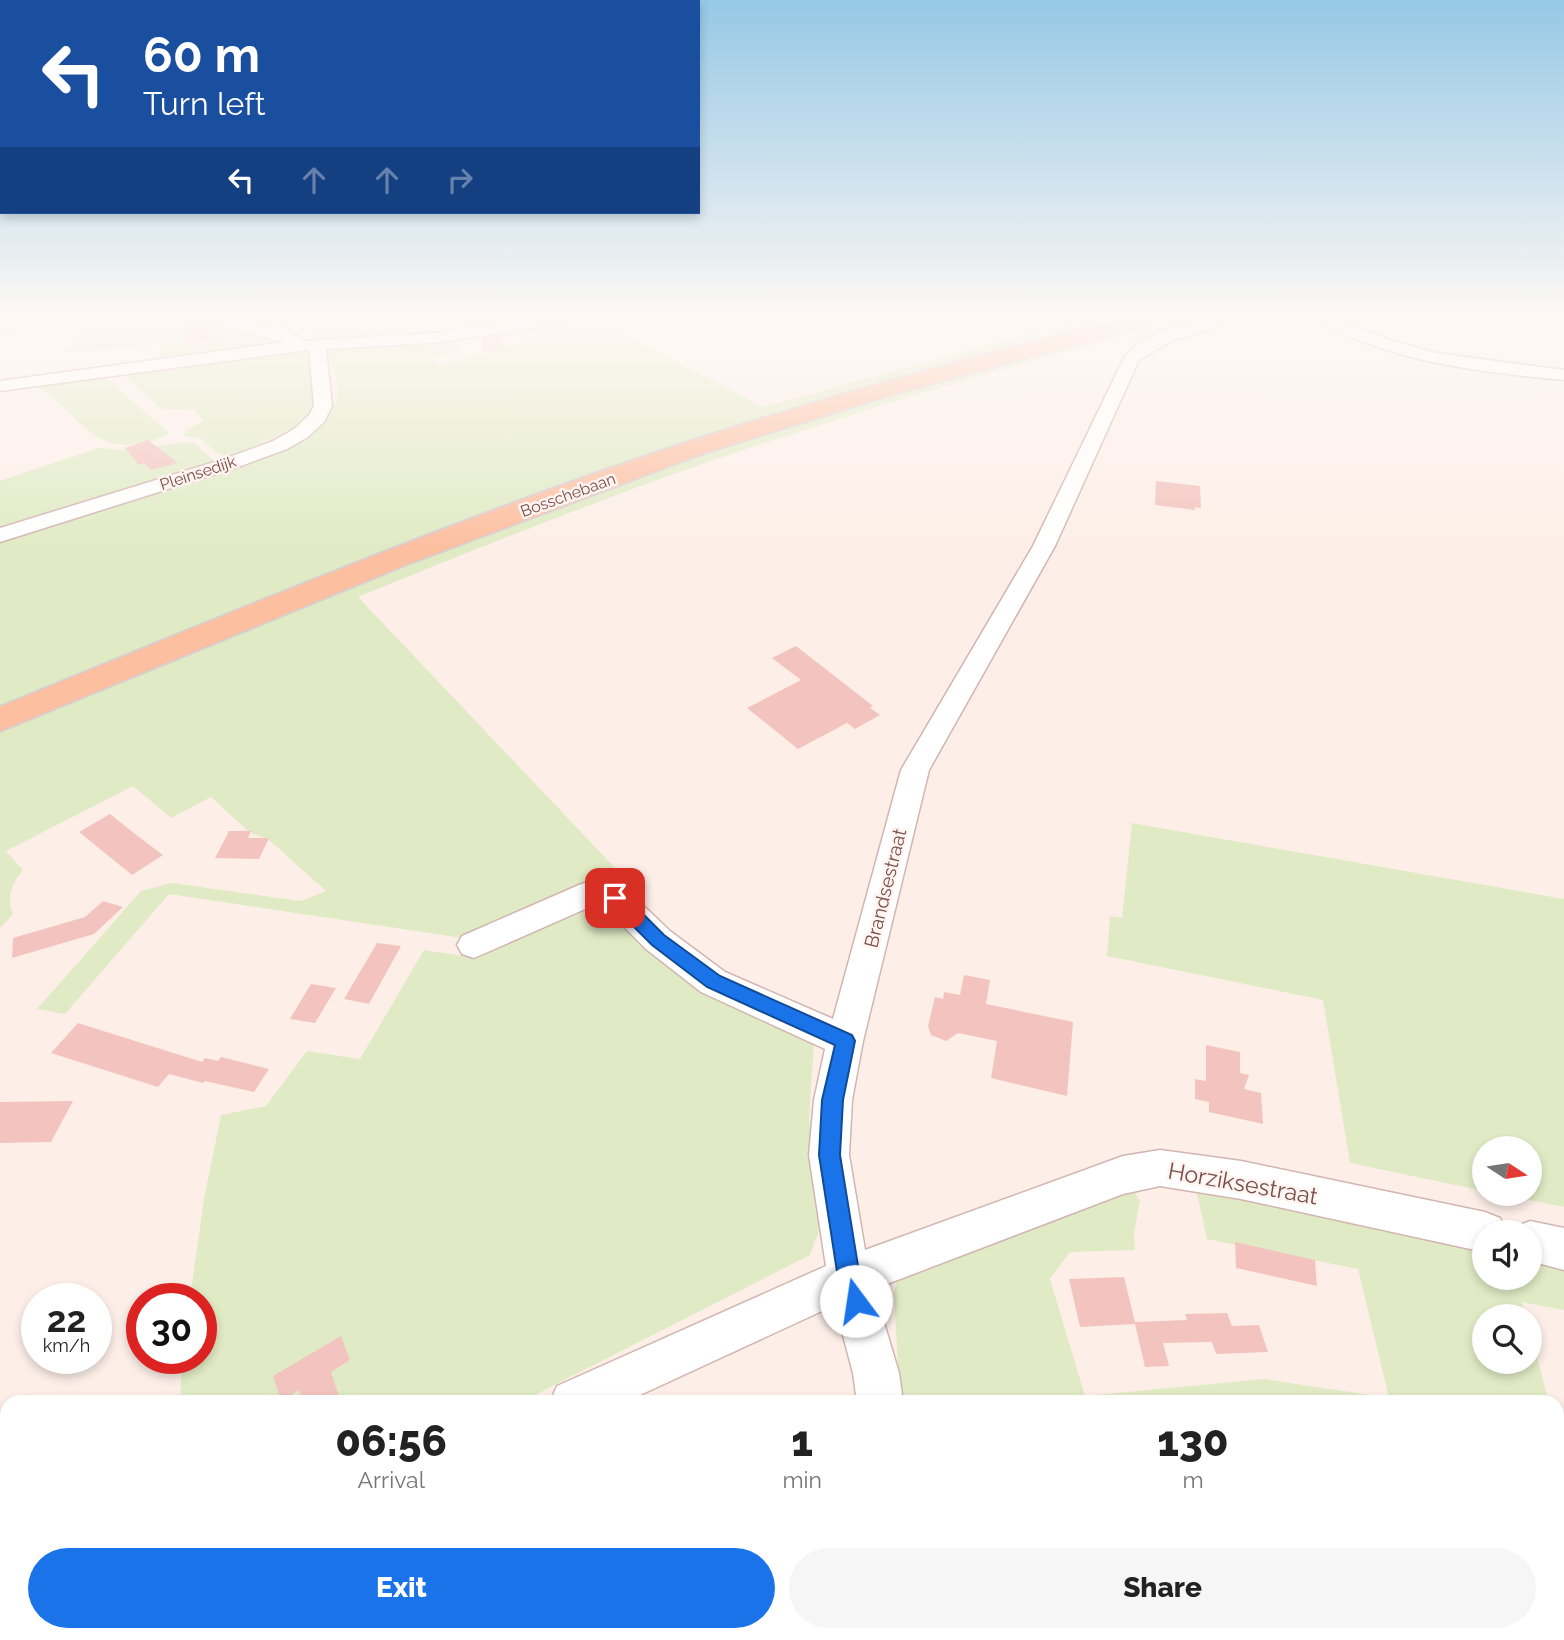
<!DOCTYPE html>
<html lang="en">
<head>
<meta charset="utf-8">
<style>
	:root { --surface:#fff; --page:#f6f6f6; --text:#222; --muted:#767676; --accent:#1a73e8 }
	body { margin:0; font-family:Raleway,sans-serif; background:var(--page); color:var(--text); height:100vh; display:flex; flex-direction:column; font-size:26px; white-space:nowrap }
	* { box-sizing:border-box; margin:0 }
	p { font-size:23px; color:var(--muted) }
	.icon { flex:none; width:38px; height:38px; fill:none; stroke:currentColor; stroke-width:2; stroke-linecap:round; stroke-linejoin:round }
	.map { position:relative; flex:1; overflow:hidden }
	.panel { position:absolute; left:0px; top:1395px; width:1564px; height:247px; display:flex; flex-direction:column; background:var(--surface); border-radius:21px 21px 0 0; box-shadow:0 4px 10px #0003 }
	.panel>* { flex:none }
	.top-card { position:absolute; left:0px; top:0px; width:700px; height:214px; box-shadow:0 4px 10px #0003; background:#1a4fa0; color:#fff; overflow:hidden }
	.needle { width:46px; rotate:102deg }
	.fabs { position:absolute; left:1472px; top:1136px; display:grid; gap:14px }
	.fabs a { display:grid; place-items:center; width:70px; height:70px; border-radius:50%; background:var(--surface); box-shadow:0 4px 10px #0003; font-size:35px }
	.speed { position:absolute; left:21px; top:1283px; display:flex; gap:14px; font-size:35px; font-weight:700; text-align:center }
	.speed>* { display:grid; place-content:center; width:91px; height:91px; border-radius:50%; background:var(--surface); box-shadow:0 4px 10px #0003; line-height:1 }
	.speed small { font-size:18px; font-weight:400 }
	.speed .limit { border:10px solid #d22; background:#fff; color:#111 }
	.pin { position:absolute; display:grid; place-items:center; width:60px; height:60px; color:#fff; margin:-30px; border-radius:14px; box-shadow:0 4px 10px #0006 }
	.me { position:absolute; width:77px; margin:-38px; rotate:346deg; stroke-linejoin:round; filter:drop-shadow(0 0 5px #0008) }
	.turn { display:flex; align-items:center; gap:24px; height:147px; padding:0 28px; font-size:32px }
	.turn .icon { width:91px; height:91px; stroke-width:2.5 }
	.turn b { display:block; font-size:49px; line-height:60px }
	.lanes { display:flex; align-items:center; height:66px; padding:0 28px; background:#0003; justify-content:center; gap:35px; direction:ltr }
	.lanes .off { opacity:.35 }
	.eta { display:flex; justify-content:space-evenly; align-items:center; height:119px; text-align:center }
	.eta b { font-size:42px; font-weight:800; line-height:49px }
	.button { display:flex; gap:14px; margin-top:auto; padding:14px 28px }
	.button a { flex:1; height:80px; border-radius:42px; background:var(--accent); color:#fff; font-size:28px; font-weight:800; line-height:80px; text-align:center }
	.button a+a { background:var(--page); color:var(--text) }
	.map>svg:first-child { display:block }
	.green { fill:#e0ebc5; fill-rule:evenodd }
	.building { fill:#f3c4bf }
	.lines { fill:none; stroke-linecap:round; stroke-linejoin:round }
	.minor-casing { stroke:#d2b5b0; stroke-width:3 }
	.major-casing { stroke:#d9cdcd; stroke-width:4 }
	.minor { fill:#fff; fill-rule:evenodd }
	.major { fill:#fcbfa0; fill-rule:evenodd }
	.route { fill:#1a73e8; stroke:#114b97; stroke-width:2 }
	.labels { text-anchor:middle; dominant-baseline:central; stroke-width:5; stroke-linejoin:round; paint-order:stroke }
	.far-street-label { font-size:16px; fill:#784e4b; stroke:#fff4ef }
	.street-label { font-size:19px; fill:#784e4b; stroke:#fff4ef }
	.near-street-label { font-size:23px; fill:#784e4b; stroke:#fff4ef }
</style>
</head>
<body>
<div class="map">
<svg width="1564" height="1640" viewBox="0 0 1564 1640">
	<rect width="100%" height="100%" fill="#fdefe8"/>
	<path class="green" d="M 0,318 L 194,318 L 290,339 L 285,344 L 159,362 L 160,344 L 68,353 L 82,325 L 0,333 Z
		M 244,318 L 404,318 L 402,334 C 350,348 293,332 242,322 Z
		M 574,318 L 655,318 L 610,327 L 764,407 L 1049,328 L 1090,318 L 1122,318 L 929,369 L 767,418 L 388,551 L 234,611 L 0,709 L 0,537 L 199,475 L 318,423 C 349,394 338,380 323,345 L 460,336 L 457,342 L 459,353 L 433,357 L 437,364 L 526,342 L 521,327 Z
		M 1157,318 L 1222,318 L 1149,336 L 1128,345 L 1132,333 C 989,373 846,414 705,463 C 588,504 473,550 358,597 L 618,871 L 469,939 L 169,894 L 65,1014 L 37,1009 L 141,891 L 171,883 L 301,901 L 326,891 L 268,839 L 249,832 L 211,797 L 171,818 L 133,786 L 6,851 L 23,870 C 12,883 6,898 13,914 L 0,928 L 0,724 L 130,668 L 758,431 Z
		M 312,345 L 327,387 L 308,419 L 288,432 L 224,458 L 200,438 L 184,436 L 187,429 L 204,421 L 194,410 L 162,409 L 120,372 Z
		M 104,376 L 168,432 L 167,435 C 92,466 87,416 33,384 Z
		M 186,442 L 195,443 L 214,461 L 0,529 L 0,481 L 98,448 L 128,450 Z
		M 1132,823 L 1564,899 L 1564,1207 L 1498,1194 L 1530,1194 L 1530,1148 L 1484,1148 L 1484,1191 L 1350,1163 L 1323,1000 L 1107,956 L 1110,916 L 1122,918 Z
		M 596,900 L 808,1037 L 814,1045 L 809,1118 L 815,1181 L 823,1220 L 810,1255 L 521,1402 L 180,1402 L 182,1358 L 201,1358 L 201,1298 L 190,1298 L 204,1199 L 221,1115 L 266,1106 L 307,1051 L 360,1059 L 424,950 L 470,957 Z
		M 1189,1156 L 1564,1234 L 1564,1310 L 1522,1302 L 1525,1316 L 1484,1316 L 1484,1362 L 1530,1362 L 1530,1332 L 1549,1402 L 900,1402 L 894,1294 L 898,1273 L 1119,1167 L 1140,1201 L 1134,1233 L 1135,1250 L 1070,1252 L 1050,1279 L 1085,1396 L 1264,1379 L 1389,1398 L 1358,1269 L 1207,1239 ZM 1484,1232 L 1530,1232 L 1530,1278 L 1484,1278 Z
		M 1558,1424 L 1564,1440 L 1564,1640 L 913,1640 L 913,1635 L 1558,1634 Z
		M 149,1634 L 340,1635 L 329,1640 L 134,1640 Z"/>
	<path class="building" d="M 177,318 L 186,318 L 220,339 L 187,344 Z
		M 502,335 L 504,349 L 483,352 L 482,338 Z
		M 148,440 L 178,463 L 151,470 L 145,463 L 139,465 L 125,448 Z
		M 1156,481 L 1200,486 L 1201,508 L 1195,507 L 1195,510 L 1155,505 Z
		M 796,646 L 873,706 L 870,708 L 880,715 L 855,729 L 847,723 L 798,749 L 747,708 L 801,680 L 772,658 Z
		M 110,814 L 139,837 L 163,855 L 132,875 L 79,832 Z
		M 229,831 L 251,831 L 248,838 L 269,838 L 259,859 L 215,858 Z
		M 103,901 L 123,907 L 94,934 L 12,958 L 13,938 L 85,917 Z
		M 377,943 L 401,946 L 369,1004 L 344,999 Z
		M 964,975 L 990,980 L 986,1004 L 1073,1022 L 1067,1096 L 991,1078 L 997,1041 L 958,1033 L 946,1041 L 931,1035 L 928,1026 L 935,997 L 943,999 L 944,992 L 960,995 Z
		M 311,984 L 336,988 L 315,1023 L 290,1019 Z
		M 78,1023 L 202,1062 L 205,1058 L 218,1061 L 221,1057 L 269,1069 L 254,1092 L 205,1081 L 203,1083 L 169,1074 L 158,1087 L 51,1053 Z
		M 1206,1045 L 1240,1052 L 1240,1073 L 1249,1075 L 1244,1089 L 1261,1093 L 1263,1124 L 1209,1112 L 1209,1102 L 1195,1099 L 1195,1079 L 1206,1081 Z
		M 73,1101 L 51,1142 L 0,1143 L 0,1102 Z
		M 1235,1242 L 1315,1260 L 1317,1286 L 1236,1268 Z
		M 1124,1277 L 1135,1322 L 1187,1320 L 1185,1314 L 1227,1313 L 1232,1326 L 1259,1325 L 1268,1352 L 1216,1354 L 1212,1342 L 1163,1343 L 1169,1366 L 1145,1367 L 1135,1324 L 1080,1327 L 1069,1279 Z
		M 341,1336 L 350,1360 L 331,1372 L 341,1402 L 303,1402 L 299,1390 L 281,1401 L 273,1376 Z"/>
	<g class="lines">
		<defs>
			<path id="minor" d="M 194,318 C 221,318 286,321 305,341 L 432,333 L 534,318 L 576,318 L 568,323 L 432,343 L 326,349 L 332,406 L 324,422 L 308,437 L 287,449 L 238,467 L 0,542 L 0,528 L 224,459 L 273,441 L 294,429 L 309,415 L 314,406 L 309,350 L 0,391 L 0,381 L 286,342 L 196,321 Z
				M 1213,318 L 1242,318 L 1240,321 L 1173,340 L 1139,360 L 1055,546 L 929,770 L 863,1041 L 852,1100 L 849,1155 L 865,1250 L 1123,1156 L 1160,1150 L 1241,1161 L 1485,1212 L 1500,1218 L 1506,1232 L 1484,1232 L 1484,1252 L 1241,1199 L 1160,1186 L 1123,1194 L 874,1289 L 899,1373 L 903,1402 L 857,1402 L 853,1373 L 835,1305 L 625,1402 L 550,1402 L 557,1386 L 826,1266 L 809,1155 L 814,1100 L 825,1049 L 701,992 L 646,949 L 605,908 L 592,906 L 474,958 L 462,954 L 457,945 L 462,936 L 579,885 L 590,881 L 626,889 L 670,931 L 725,972 L 833,1019 L 901,770 L 1033,546 L 1124,358 C 1144,332 1183,325 1213,318 Z
				M 1313,318 L 1335,318 L 1387,339 L 1436,353 L 1564,370 L 1564,380 C 1490,373 1416,365 1347,335 C 1336,330 1321,327 1313,318 Z
				M 1530,1221 L 1564,1228 L 1564,1270 L 1530,1261 L 1530,1232 L 1513,1232 L 1515,1227 Z
				M 81,1634 L 147,1634 L 145,1640 L 79,1640 Z
				M 443,1634 L 495,1634 L 494,1640 L 442,1640 Z
				M 873,1634 L 925,1634 L 925,1640 L 873,1640 Z"/>
			<path id="major" d="M 1127,318 L 1162,318 L 1159,322 L 893,394 L 704,453 L 405,565 L 0,731 L 0,707 C 228,614 455,519 688,442 C 833,395 979,355 1127,318 Z"/>
		</defs>
		<use href="#minor" class="minor-casing"/>
		<use href="#major" class="major-casing"/>
		<use href="#minor" class="minor"/>
		<use href="#major" class="major"/>
	</g>
	<linearGradient id="sky" x2="0" y2="1"><stop stop-color="#96c8e5"/><stop offset="0.58" stop-color="#fef8f5"/><stop offset="1" stop-color="#fef8f5" stop-opacity="0"/></linearGradient>
	<rect width="1564" height="548" fill="url(#sky)"/>
	<path class="route" d="M 615,891 L 622,893 L 664,935 L 720,976 L 852,1035 L 855,1041 L 843,1100 L 840,1155 L 860,1278 L 867,1301 L 864,1309 L 856,1313 L 848,1309 L 838,1278 L 819,1155 L 822,1100 L 835,1045 L 707,987 L 652,945 L 609,902 L 607,898 L 609,893 Z"/>
	<g class="labels">
		<g class="far-street-label">
			<text transform="translate(198 473) rotate(-18)">Pleinsedijk</text>
			<text transform="translate(568 495) rotate(-20)">Bosschebaan</text>
		</g>
		<g class="street-label">
			<text transform="translate(885 888) rotate(-76)">Brandsestraat</text>
		</g>
		<g class="near-street-label">
			<text transform="translate(1243 1183) rotate(10)">Horziksestraat</text>
		</g>
	</g>
</svg>
<div class="fabs">
<a><svg class="needle" viewBox="-14 -14 28 28"><path d="M0-13l5 13h-10z" fill="#e53935"/><path d="M0 13l5-13h-10z" fill="#767676"/></svg></a>
<a><svg class="icon" aria-label="sound" viewBox="0 0 24 24"><path d="M4 9h4l5-4v14l-5-4H4zM17 9q2 3 0 6"/></svg></a>
<a><svg class="icon" aria-label="search" viewBox="0 0 24 24"><circle cx="10" cy="10" r="6"/><path d="M15 15l6 6"/></svg></a>
</div>
<div class="speed"><div>22<small>km/h</small></div><div class="limit">30</div></div>
<div class="pin" style="left:615px;top:898px;background:#d93025"><svg class="icon" aria-label="arrive" viewBox="0 0 24 24"><path d="M6 21V4h12l-3 4 3 4H6"/></svg></div>
<svg class="me" style="left:856px;top:1301px" viewBox="-20 -20 40 40"><circle r="19" fill="#fff"/><path d="M0-13L10 11 0 6-10 11z" fill="#1a73e8"/></svg>
<div class="top-card">
<div class="turn"><svg class="icon" aria-label="left" viewBox="0 0 24 24"><path d="M17 20v-9H6M10 6l-5 5 5 5"/></svg><div><b>60 m</b>Turn left</div></div>
<div class="lanes"><svg class="icon" aria-label="left" viewBox="0 0 24 24"><path d="M17 20v-9H6M10 6l-5 5 5 5"/></svg><svg class="icon off" aria-label="ahead" viewBox="0 0 24 24"><path d="M12 20V5M6 11l6-6 6 6"/></svg><svg class="icon off" aria-label="ahead" viewBox="0 0 24 24"><path d="M12 20V5M6 11l6-6 6 6"/></svg><svg class="icon off" aria-label="right" viewBox="0 0 24 24"><path d="M7 20v-9h11M14 6l5 5-5 5"/></svg></div>
</div>
<section class="panel">
<div class="eta">
<div><b>06:56</b><p>Arrival</p></div>
<div><b>1</b><p>min</p></div>
<div><b>130</b><p>m</p></div>
</div>
<div class="button"><a>Exit</a><a>Share</a></div>
</section>
</div>
</body>
</html>
